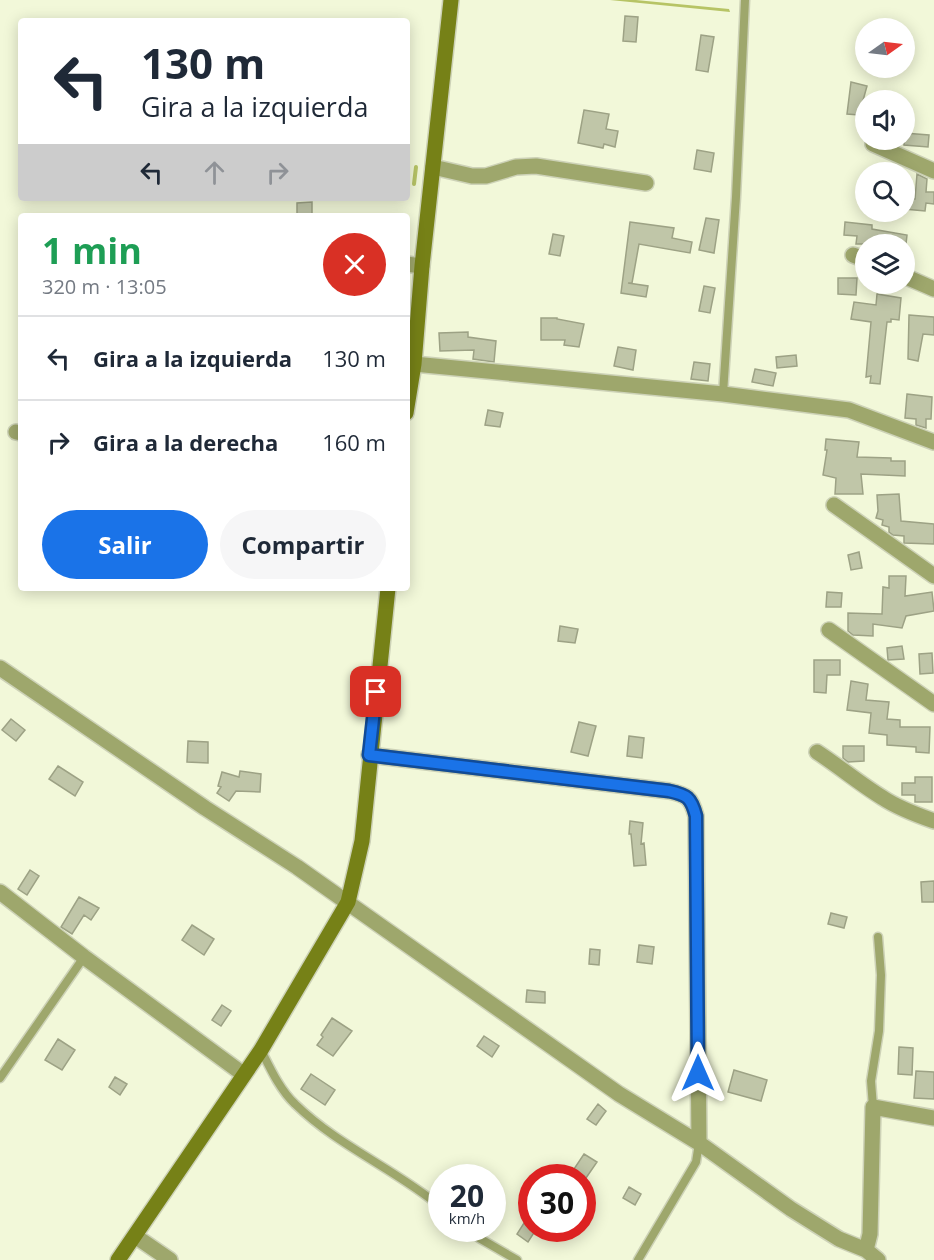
<!DOCTYPE html>
<html lang="es">
<head>
<meta charset="utf-8">
<style>
	:root { --surface:#fff; --page:#f6f6f7; --text:#1f2937; --muted:#747a83; --line:#e0e1e3; --accent:#1a73e8 }
	body { margin:0; font-family:"Open Sans",sans-serif; background:var(--page); color:var(--text); height:100vh; display:flex; flex-direction:column; font-size:22px; white-space:nowrap }
	* { box-sizing:border-box; margin:0 }
	p { font-size:20px; color:var(--muted) }
	.icon { flex:none; width:33px; height:33px; fill:none; stroke:currentColor; stroke-width:2; stroke-linecap:round; stroke-linejoin:round }
	.map { position:relative; flex:1; overflow:hidden }
	.details { position:absolute; left:18px; top:213px; width:392px; height:378px; display:flex; flex-direction:column; background:var(--surface); border-radius:6px; box-shadow:0 3px 15px #0003 }
	.details>* { flex:none }
	.banner { position:absolute; left:18px; top:18px; width:392px; height:183px; border-radius:6px; box-shadow:0 3px 15px #0003; background:#fff; color:var(--text); overflow:hidden }
	.needle { width:39px; rotate:76deg }
	.fabs { position:absolute; left:855px; top:18px; display:grid; gap:12px }
	.fabs a { display:grid; place-items:center; width:60px; height:60px; border-radius:50%; background:var(--surface); box-shadow:0 3px 15px #0003; font-size:30px }
	.speed { position:absolute; left:428px; top:1164px; display:flex; gap:12px; font-size:30px; font-weight:700; text-align:center }
	.speed>* { display:grid; place-content:center; width:78px; height:78px; border-radius:50%; background:var(--surface); box-shadow:0 3px 15px #0003; line-height:1 }
	.speed small { font-size:15px; font-weight:400 }
	.speed .limit { border:9px solid #d22; background:#fff; color:#111 }
	.pin { position:absolute; display:grid; place-items:center; width:51px; height:51px; color:#fff; margin:-26px; border-radius:12px; box-shadow:0 3px 9px #0006 }
	.me { position:absolute; width:66px; margin:-33px; rotate:0deg; stroke-linejoin:round; filter:drop-shadow(0 0 4px #0008) }
	.turn { display:flex; align-items:center; gap:21px; height:126px; padding:0 24px; font-size:27px }
	.turn .icon { width:78px; height:78px; stroke-width:2.5 }
	.turn b { display:block; font-size:42px; line-height:51px }
	.lanes { display:flex; align-items:center; height:57px; padding:0 24px; background:#0003; justify-content:center; gap:30px; direction:ltr }
	.lanes .off { opacity:.35 }
	.round { display:grid; place-items:center; flex:none; width:63px; height:63px; border-radius:32px; background:var(--page) }
	.head { display:flex; align-items:center; justify-content:space-between; height:102px; padding:0 24px }
	h1 { font-size:36px; font-weight:700; line-height:45px; color:#1e9e55 }
	.primary-button { display:flex; gap:12px; margin-top:auto; padding:12px 24px }
	.primary-button a { flex:1; height:69px; border-radius:36px; background:var(--accent); color:#fff; font-size:24px; font-weight:700; line-height:69px; text-align:center }
	.primary-button a+a { background:var(--page); color:var(--text) }
	ul { padding:0; list-style:none }
	li { display:flex; align-items:center; gap:18px; height:84px; padding:0 24px; border-top:2px solid var(--line) }
	li div { flex:1 }
	li b { display:block; font-size:22px }
	li em { font-style:normal }
	.map>svg:first-child { display:block }
	.water { fill:#b7c465 }
	.lines { fill:none; stroke-linecap:round; stroke-linejoin:round }
	.stream { stroke:#b7c465; stroke-width:4 }
	.building { fill:#c0c6a8; stroke:#9da285; stroke-width:1.5 }
	.lane-casing { stroke:#cdd2b7; stroke-width:11 }
	.street-casing { stroke:#cdd2b7; stroke-width:18 }
	.secondary-casing { stroke:#cdd2b7; stroke-width:18 }
	.lane { stroke:#9ea76c; stroke-width:8 }
	.street { stroke:#9ea76c; stroke-width:15 }
	.secondary { stroke:#768117; stroke-width:15 }
	.route-casing { stroke:#114b97; stroke-width:15 }
	.route { stroke:#1a73e8; stroke-width:10 }
</style>
</head>
<body>
<div class="map">
<svg width="934" height="1260" viewBox="0 0 934 1260">
	<rect width="100%" height="100%" fill="#f2f8d9"/>
	<path class="water" d="M 610,0 L 636,0 L 729,9 L 730,12 Z"/>
	<g class="lines">
		<path class="stream" d="M 414,184 L 416,167"/>
	</g>
	<path class="building" d="M 625,16 L 638,17 L 636,42 L 623,41 Z
		M 701,35 L 714,37 L 708,72 L 696,70 Z
		M 851,82 L 867,86 L 859,115 L 847,114 Z
		M 584,110 L 609,114 L 606,129 L 618,131 L 615,147 L 604,144 L 603,148 L 578,143 Z
		M 904,133 L 929,135 L 928,147 L 904,145 Z
		M 697,150 L 714,153 L 711,172 L 694,169 Z
		M 917,174 L 927,179 L 926,192 L 934,192 L 934,204 L 926,203 L 925,211 L 904,209 L 904,198 L 915,199 Z
		M 312,202 L 312,216 L 297,216 L 297,203 Z
		M 706,218 L 719,220 L 714,253 L 699,250 Z
		M 630,222 L 674,228 L 672,238 L 692,242 L 690,253 L 639,244 L 632,283 L 628,283 L 648,286 L 646,297 L 621,293 Z
		M 845,222 L 872,225 L 872,229 L 907,235 L 906,244 L 856,244 L 857,236 L 844,235 Z
		M 553,234 L 564,236 L 560,256 L 549,254 Z
		M 838,278 L 857,278 L 856,295 L 838,294 Z
		M 704,286 L 715,288 L 710,313 L 699,311 Z
		M 877,294 L 901,298 L 899,320 L 891,319 L 891,322 L 887,322 L 880,384 L 870,383 L 871,376 L 866,377 L 871,322 L 851,319 L 854,302 L 876,305 Z
		M 909,315 L 934,317 L 934,335 L 923,334 L 918,361 L 908,359 Z
		M 541,318 L 557,318 L 557,319 L 584,324 L 579,347 L 564,345 L 565,340 L 541,340 Z
		M 468,332 L 468,337 L 496,341 L 494,362 L 473,359 L 474,350 L 440,351 L 439,333 Z
		M 618,347 L 636,350 L 633,370 L 614,366 Z
		M 796,355 L 797,366 L 777,368 L 776,357 Z
		M 694,362 L 710,364 L 708,381 L 691,379 Z
		M 755,369 L 776,373 L 773,386 L 752,382 Z
		M 907,394 L 932,397 L 931,419 L 926,419 L 926,428 L 916,425 L 916,419 L 905,418 Z
		M 488,410 L 503,413 L 500,427 L 485,425 Z
		M 826,439 L 859,442 L 857,457 L 891,458 L 891,461 L 905,461 L 905,476 L 861,474 L 863,494 L 835,494 L 836,478 L 823,475 L 827,450 L 825,450 Z
		M 899,494 L 901,521 L 934,524 L 934,544 L 904,543 L 904,536 L 893,535 L 889,532 L 889,527 L 882,525 L 883,520 L 876,518 L 878,511 L 877,495 Z
		M 859,552 L 862,568 L 851,570 L 848,555 Z
		M 889,576 L 906,576 L 905,596 L 932,592 L 934,611 L 906,616 L 902,628 L 873,624 L 873,636 L 853,635 L 848,631 L 848,613 L 882,614 L 883,587 L 889,588 Z
		M 827,592 L 842,593 L 841,607 L 826,607 Z
		M 560,626 L 578,629 L 575,643 L 558,641 Z
		M 902,646 L 904,659 L 888,660 L 887,648 Z
		M 932,653 L 933,673 L 920,674 L 919,654 Z
		M 814,660 L 840,660 L 840,675 L 827,675 L 826,693 L 814,692 Z
		M 851,681 L 868,684 L 866,700 L 889,702 L 887,719 L 900,720 L 900,727 L 930,727 L 929,753 L 916,752 L 916,747 L 887,745 L 887,735 L 869,733 L 871,713 L 847,710 Z
		M 11,719 L 25,730 L 16,741 L 2,730 Z
		M 579,722 L 596,726 L 588,756 L 571,752 Z
		M 629,736 L 644,738 L 642,758 L 627,756 Z
		M 188,741 L 208,742 L 208,763 L 187,762 Z
		M 843,746 L 864,746 L 864,761 L 848,762 L 843,758 Z
		M 58,766 L 83,782 L 75,796 L 49,779 Z
		M 240,771 L 261,774 L 260,792 L 236,791 L 229,801 L 217,793 L 221,787 L 218,786 L 222,772 L 239,777 Z
		M 915,777 L 932,777 L 932,802 L 915,802 L 915,795 L 902,795 L 902,783 L 915,783 Z
		M 630,821 L 643,823 L 641,844 L 644,843 L 646,865 L 634,866 L 631,834 L 629,834 Z
		M 30,870 L 39,876 L 27,895 L 18,889 Z
		M 934,881 L 934,902 L 922,902 L 921,882 Z
		M 79,897 L 99,908 L 91,920 L 84,915 L 72,934 L 61,927 Z
		M 831,913 L 847,917 L 844,928 L 828,924 Z
		M 192,925 L 214,939 L 204,955 L 182,940 Z
		M 639,945 L 654,947 L 652,964 L 637,962 Z
		M 590,949 L 600,950 L 599,965 L 589,964 Z
		M 527,990 L 545,992 L 545,1003 L 526,1002 Z
		M 222,1005 L 231,1011 L 221,1026 L 212,1020 Z
		M 332,1018 L 352,1031 L 333,1056 L 317,1045 L 323,1037 L 321,1035 Z
		M 484,1036 L 499,1046 L 492,1057 L 477,1046 Z
		M 58,1039 L 75,1050 L 62,1070 L 45,1060 Z
		M 899,1047 L 913,1048 L 912,1075 L 898,1074 Z
		M 734,1070 L 767,1080 L 761,1101 L 728,1092 Z
		M 916,1071 L 934,1072 L 934,1099 L 914,1098 Z
		M 311,1074 L 335,1090 L 325,1105 L 301,1089 Z
		M 115,1077 L 127,1084 L 120,1095 L 109,1087 Z
		M 598,1104 L 606,1111 L 596,1125 L 587,1119 Z
		M 584,1154 L 597,1162 L 586,1178 L 568,1178 Z
		M 629,1187 L 641,1194 L 635,1205 L 623,1198 Z
		M 531,1212 L 531,1228 L 537,1228 L 528,1242 L 517,1234 Z"/>
	<g class="lines">
		<defs>
			<path id="lane" d="M 723,394 L 736,197 L 745,0
				M 261,1050 C 270,1068 280,1090 295,1104 C 338,1146 395,1169 441,1207
				M 0,1078 L 84,957
				M 873,1107 L 871,1081 L 879,1031 L 881,975 L 878,937
				M 468,1228 L 479,1238 L 517,1260
				M 638,1260 L 696,1162 L 699,1143"/>
			<path id="street" d="M 873,144 L 934,171
				M 433,167 L 472,176 L 486,176 L 516,167 L 536,166 L 646,183
				M 853,255 L 866,260
				M 406,264 L 422,266
				M 904,276 L 934,289
				M 414,364 L 723,394 L 849,410 L 934,442
				M 16,432 L 21,433
				M 834,505 L 934,576
				M 829,630 L 934,704
				M 0,668 L 205,808 L 297,867 L 619,1094 L 699,1143 L 791,1209 L 839,1239 L 866,1250 L 878,1260
				M 817,752 C 840,767 860,784 883,798 C 898,808 917,815 934,821
				M 369,755 L 669,791 C 687,795 691,797 696,816 L 699,1143
				M 0,892 L 84,957 L 243,1074
				M 135,1236 L 170,1260
				M 866,1250 L 870,1234 L 873,1107 L 934,1118"/>
			<path id="secondary" d="M 406,413 L 414,364 L 422,266 L 451,0
				M 118,1260 L 261,1050 L 348,902 L 362,841 L 388,588"/>
		</defs>
		<use href="#lane" class="lane-casing"/>
		<use href="#street" class="street-casing"/>
		<use href="#secondary" class="secondary-casing"/>
		<use href="#lane" class="lane"/>
		<use href="#street" class="street"/>
		<use href="#secondary" class="secondary"/>
	</g>
	<g class="lines">
		<defs>
			<path id="route" d="M 376,692 L 369,755 L 669,791 C 687,795 691,797 696,816 L 698,1073"/>
		</defs>
		<use href="#route" class="route-casing"/>
		<use href="#route" class="route"/>
	</g>
</svg>
<div class="fabs">
<a><svg class="needle" viewBox="-14 -14 28 28"><path d="M0-13l5 13h-10z" fill="#e53935"/><path d="M0 13l5-13h-10z" fill="#747a83"/></svg></a>
<a><svg class="icon" aria-label="sound" viewBox="0 0 24 24"><path d="M4 9h4l5-4v14l-5-4H4zM17 9q2 3 0 6"/></svg></a>
<a><svg class="icon" aria-label="search" viewBox="0 0 24 24"><circle cx="10" cy="10" r="6"/><path d="M15 15l6 6"/></svg></a>
<a><svg class="icon" aria-label="layers" viewBox="0 0 24 24"><path d="M12 4l9 5-9 5-9-5zM3 14l9 5 9-5"/></svg></a>
</div>
<div class="speed"><div>20<small>km/h</small></div><div class="limit">30</div></div>
<div class="pin" style="left:376px;top:692px;background:#d93025"><svg class="icon" aria-label="arrive" viewBox="0 0 24 24"><path d="M6 21V4h12l-3 4 3 4H6"/></svg></div>
<svg class="me" style="left:698px;top:1073px" viewBox="-20 -20 40 40"><path d="M0-17L14 15 0 8-14 15z" fill="#1a73e8" stroke="#fff" stroke-width="4"/></svg>
<div class="banner">
<div class="turn"><svg class="icon" aria-label="left" viewBox="0 0 24 24"><path d="M17 20v-9H6M10 6l-5 5 5 5"/></svg><div><b>130 m</b>Gira a la izquierda</div></div>
<div class="lanes"><svg class="icon" aria-label="left" viewBox="0 0 24 24"><path d="M17 20v-9H6M10 6l-5 5 5 5"/></svg><svg class="icon off" aria-label="ahead" viewBox="0 0 24 24"><path d="M12 20V5M6 11l6-6 6 6"/></svg><svg class="icon off" aria-label="right" viewBox="0 0 24 24"><path d="M7 20v-9h11M14 6l5 5-5 5"/></svg></div>
</div>
<section class="details">
<div class="head"><div><h1>1 min</h1><p>320 m · 13:05</p></div><a class="round" style="background:#d93025;color:#fff"><svg class="icon" aria-label="close" viewBox="0 0 24 24"><path d="M6 6l12 12M18 6L6 18"/></svg></a></div>
<ul>
<li><svg class="icon" aria-label="left" viewBox="0 0 24 24"><path d="M17 20v-9H6M10 6l-5 5 5 5"/></svg><div><b>Gira a la izquierda</b></div><em>130 m</em></li>
<li><svg class="icon" aria-label="right" viewBox="0 0 24 24"><path d="M7 20v-9h11M14 6l5 5-5 5"/></svg><div><b>Gira a la derecha</b></div><em>160 m</em></li>
</ul>
<div class="primary-button"><a>Salir</a><a>Compartir</a></div>
</section>
</div>
</body>
</html>
